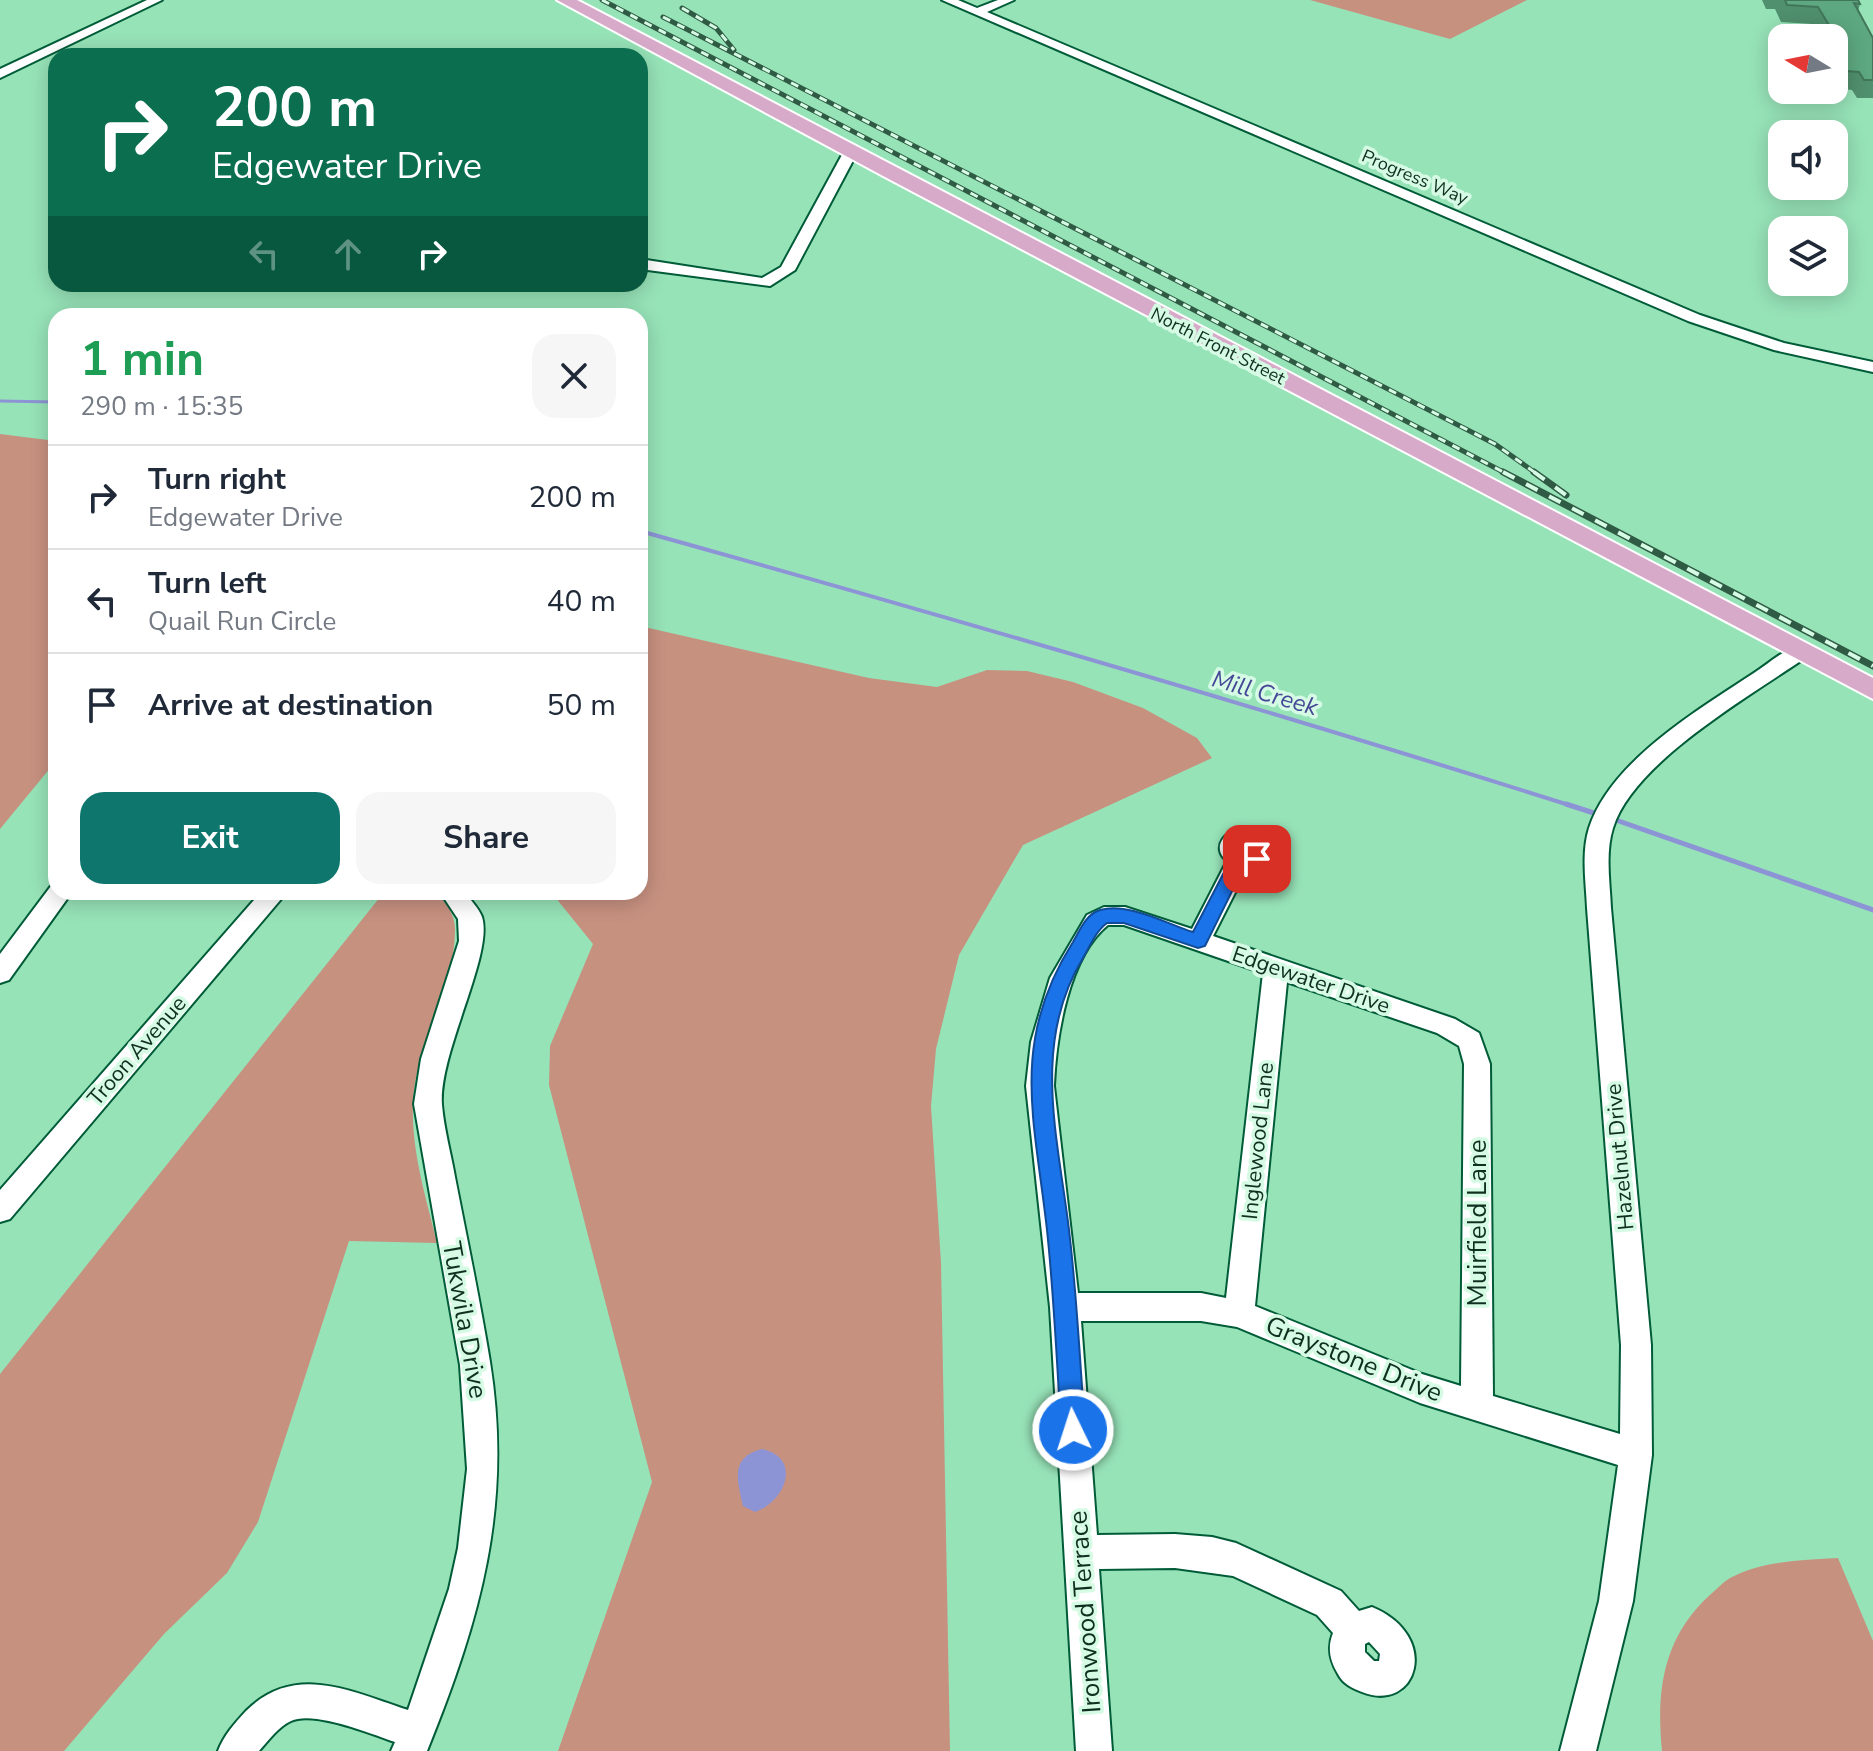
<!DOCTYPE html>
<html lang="en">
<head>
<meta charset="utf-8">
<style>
	:root { --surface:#fff; --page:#f6f6f7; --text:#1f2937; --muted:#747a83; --line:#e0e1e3; --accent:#0f766e }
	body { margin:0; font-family:"Nunito Sans",sans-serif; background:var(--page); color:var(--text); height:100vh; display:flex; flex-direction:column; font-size:30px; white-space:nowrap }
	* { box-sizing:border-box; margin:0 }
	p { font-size:26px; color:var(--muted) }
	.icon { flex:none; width:44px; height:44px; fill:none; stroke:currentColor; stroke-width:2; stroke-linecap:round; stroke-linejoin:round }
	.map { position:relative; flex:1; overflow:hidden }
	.sheet { position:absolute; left:48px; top:308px; width:600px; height:592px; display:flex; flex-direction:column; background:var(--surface); border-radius:24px; box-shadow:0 4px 20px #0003 }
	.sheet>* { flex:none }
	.top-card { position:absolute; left:48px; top:48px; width:600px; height:244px; border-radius:24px; box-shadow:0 4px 20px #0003; background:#0b6e4f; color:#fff; overflow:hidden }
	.needle { width:52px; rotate:280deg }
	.tools { position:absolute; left:1768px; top:24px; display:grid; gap:16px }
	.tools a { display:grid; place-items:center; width:80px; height:80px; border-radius:16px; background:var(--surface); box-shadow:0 4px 20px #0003; font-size:40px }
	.pin { position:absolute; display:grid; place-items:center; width:68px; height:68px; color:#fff; margin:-34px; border-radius:16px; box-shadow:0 4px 12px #0006 }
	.me { position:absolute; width:88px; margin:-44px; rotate:356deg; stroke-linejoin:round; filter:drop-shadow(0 0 6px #0008) }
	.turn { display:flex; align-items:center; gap:28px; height:168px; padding:0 32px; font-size:36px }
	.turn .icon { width:104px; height:104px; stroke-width:2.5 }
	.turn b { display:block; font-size:56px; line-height:68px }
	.lanes { display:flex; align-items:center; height:76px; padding:0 32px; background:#0003; justify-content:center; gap:40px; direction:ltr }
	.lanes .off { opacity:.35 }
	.round { display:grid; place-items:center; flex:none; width:84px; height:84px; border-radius:24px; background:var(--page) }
	.summary { display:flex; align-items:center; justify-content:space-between; height:136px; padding:0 32px }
	h1 { font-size:48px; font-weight:700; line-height:60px; color:#1e9e55 }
	.button { display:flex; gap:16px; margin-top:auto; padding:16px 32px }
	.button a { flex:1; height:92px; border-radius:24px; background:var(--accent); color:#fff; font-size:32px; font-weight:700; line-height:92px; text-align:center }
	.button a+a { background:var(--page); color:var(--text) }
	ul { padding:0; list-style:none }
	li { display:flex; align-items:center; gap:24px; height:104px; padding:0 32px; border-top:2px solid var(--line) }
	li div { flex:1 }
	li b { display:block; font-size:30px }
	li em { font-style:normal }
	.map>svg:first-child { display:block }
	.green { fill:#c79180 }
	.water { fill:#8d94d5 }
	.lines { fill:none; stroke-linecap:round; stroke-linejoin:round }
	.stream-far2 { stroke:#8d94d5; stroke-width:3 }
	.stream-far1 { stroke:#8d94d5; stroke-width:4 }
	.stream { stroke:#8d94d5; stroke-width:5 }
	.minor-casing { stroke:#005c38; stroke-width:4 }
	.major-casing { stroke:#fff; stroke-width:4 }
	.minor { fill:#fff; fill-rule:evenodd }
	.major { fill:#d7aaca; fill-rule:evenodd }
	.rail-far1-casing { stroke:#2f5a43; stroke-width:5 }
	.rail-casing { stroke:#2f5a43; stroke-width:7 }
	.rail-far1 { stroke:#d6fbe4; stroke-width:3; stroke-dasharray:8; stroke-linecap:butt }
	.rail { stroke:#d6fbe4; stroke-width:4; stroke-dasharray:13; stroke-linecap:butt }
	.wall { fill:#50906e }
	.building { fill:#5da880; stroke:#41765a; stroke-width:2 }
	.route { fill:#1a73e8; stroke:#114b97; stroke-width:2 }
	.labels { text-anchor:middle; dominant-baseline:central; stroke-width:7; stroke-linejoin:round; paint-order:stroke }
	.far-street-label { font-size:18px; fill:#0f2f1f; stroke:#d6fbe4 }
	.street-label { font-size:22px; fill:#0f2f1f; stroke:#d6fbe4 }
	.water-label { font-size:24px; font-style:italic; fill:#464897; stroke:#d6fbe4 }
	.near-street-label { font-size:26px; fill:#0f2f1f; stroke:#d6fbe4 }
</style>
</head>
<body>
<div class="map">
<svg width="1873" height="1751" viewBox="0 0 1873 1751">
	<rect width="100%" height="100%" fill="#97e3b8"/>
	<path class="green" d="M 1310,0 L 1527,0 L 1450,39 Z
		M 0,434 L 56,441 L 56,761 L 0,829 Z
		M 640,626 L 869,678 L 937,687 L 987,670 L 1027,671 L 1073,682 L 1143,708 L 1197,738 L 1212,758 L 1023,845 L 959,955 L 936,1049 L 931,1106 L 941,1263 L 950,1751 L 558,1751 L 652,1482 L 549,1085 L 550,1046 L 593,944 L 551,892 L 640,892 Z
		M 384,892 L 436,893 C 447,904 455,914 455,930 C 455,990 415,1043 413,1103 C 411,1151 426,1197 437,1243 L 349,1241 L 258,1522 L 227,1573 L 164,1634 L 64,1751 L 0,1751 L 0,1374 Z
		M 1838,1558 L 1873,1641 L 1873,1751 L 1662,1751 C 1656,1690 1663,1637 1711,1594 C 1717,1589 1723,1582 1730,1578 C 1762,1561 1802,1560 1838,1558 Z"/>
	<path class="water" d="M 762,1449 C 803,1458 785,1502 755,1512 L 743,1506 C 737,1480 730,1457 762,1449 Z"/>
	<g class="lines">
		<path class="stream-far2" d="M 0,401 L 56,402"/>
		<path class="stream-far1" d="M 640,531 C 952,618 1263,708 1572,806"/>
		<path class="stream" d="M 1566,804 L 1600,815
			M 1613,819 L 1873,910"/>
		<defs>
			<path id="minor" d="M 147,0 L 162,0 L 0,78 L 0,69 Z
				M 942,0 L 958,0 L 977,8 L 998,0 L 1014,0 L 987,12 L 1700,315 L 1784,343 L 1873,362 L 1873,372 L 1774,350 L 1688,321 Z
				M 850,149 L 857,153 L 795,270 L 770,286 L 640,269 L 640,259 L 762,278 L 781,267 L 843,153 Z
				M 1801,645 L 1811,651 L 1808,656 C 1753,694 1633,762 1613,828 C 1605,853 1610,883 1611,908 L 1651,1345 L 1652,1455 L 1633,1601 L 1596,1751 L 1560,1751 L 1599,1601 L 1618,1465 L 1420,1403 L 1237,1327 L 1201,1321 L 1081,1321 L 1097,1535 L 1175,1534 L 1212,1537 L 1236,1543 L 1341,1591 L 1359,1611 L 1372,1607 C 1442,1636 1417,1714 1362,1692 C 1352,1688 1343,1684 1338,1674 C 1330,1661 1327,1648 1333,1633 L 1317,1615 L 1233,1576 L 1175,1568 L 1099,1569 L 1112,1751 L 1076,1751 L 1050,1307 L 1026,1086 L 1031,1042 L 1050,978 L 1087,915 L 1104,907 L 1125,907 L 1192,929 L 1227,861 C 1210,847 1226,829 1245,828 C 1252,828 1262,833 1269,836 L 1277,849 L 1265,865 L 1247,869 L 1213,936 L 1455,1019 L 1479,1033 L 1490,1064 L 1493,1396 L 1620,1434 L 1621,1345 L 1587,908 C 1586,883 1581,853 1589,828 C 1611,761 1698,710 1754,673 C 1768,664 1784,649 1801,645 ZM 1246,845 L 1253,848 L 1250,852 L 1243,849 ZM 1108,925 L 1124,925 L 1263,973 L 1226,1298 L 1201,1293 L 1078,1293 L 1054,1086 C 1056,1038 1068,957 1108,925 ZM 1287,982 L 1437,1033 L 1459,1046 L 1464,1064 L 1461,1386 L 1422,1374 L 1255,1306 ZM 1369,1642 L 1380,1654 L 1379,1661 L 1374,1661 L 1365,1652 L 1365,1644 Z
				M 56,884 L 56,892 L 72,892 L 9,980 L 0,983 L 0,954 L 51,886 Z
				M 261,892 L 287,892 L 10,1219 L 0,1222 L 0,1190 Z
				M 440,892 L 465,892 C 470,900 479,908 482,917 C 494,954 438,1054 442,1105 C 444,1129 451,1154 455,1177 C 467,1239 480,1300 490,1362 C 513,1506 480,1620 427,1751 L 391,1751 L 395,1742 C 372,1734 313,1710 291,1721 C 278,1727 268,1741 259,1751 L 218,1751 C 224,1735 235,1723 246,1711 C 295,1662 352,1692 408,1710 L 449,1589 L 458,1548 L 467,1469 L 460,1365 L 414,1104 L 421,1059 L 459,941 L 458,919 Z"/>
			<path id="major" d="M 557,0 L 577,0 L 1873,678 L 1873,699 L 885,177 Z"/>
		</defs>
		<use href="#minor" class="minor-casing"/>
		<use href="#major" class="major-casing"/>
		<use href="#minor" class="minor"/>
		<use href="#major" class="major"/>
		<defs>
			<path id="rail-far1" d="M 602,0 L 1507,474
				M 682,8 L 716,28 L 734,50
				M 663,17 L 1495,444 L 1537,474"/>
			<path id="rail" d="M 1503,472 L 1873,666
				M 1534,472 L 1566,495"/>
		</defs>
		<use href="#rail-far1" class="rail-far1-casing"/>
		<use href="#rail" class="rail-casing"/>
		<use href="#rail-far1" class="rail-far1"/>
		<use href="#rail" class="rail"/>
	</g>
	<path class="wall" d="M 1762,0 L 1858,0 L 1860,4 L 1858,11 L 1873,38 L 1873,98 L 1857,98 L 1852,90 L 1834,88 L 1834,38 L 1801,38 L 1803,35 L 1819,36 L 1812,24 L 1781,22 L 1775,9 L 1766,9 Z"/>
	<path class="building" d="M 1785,0 L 1858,0 L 1860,4 L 1854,3 L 1873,38 L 1873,80 L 1864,80 L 1859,72 L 1834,70 L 1834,38 L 1804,38 L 1803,35 L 1836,37 L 1818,7 L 1787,5 Z"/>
	<path class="route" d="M 1240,852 L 1257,853 L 1266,859 L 1257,866 L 1245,865 L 1205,946 L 1198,948 L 1124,923 L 1107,923 C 1096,931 1090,946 1083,958 C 1031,1043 1058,1138 1069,1230 C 1077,1296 1080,1363 1085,1430 L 1082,1438 L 1073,1441 L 1065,1438 L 1061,1430 C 1057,1363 1054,1296 1047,1230 C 1035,1120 1009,1043 1073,942 C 1080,930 1086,914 1100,910 C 1128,902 1167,924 1193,932 L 1231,859 Z"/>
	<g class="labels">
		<g class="far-street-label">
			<text transform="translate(1415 177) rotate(23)">Progress Way</text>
			<text transform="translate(1218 346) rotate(27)">North Front Street</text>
		</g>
		<g class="street-label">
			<text transform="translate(1311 980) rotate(19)">Edgewater Drive</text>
			<text transform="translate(137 1051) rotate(-49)">Troon Avenue</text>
			<text transform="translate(1258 1141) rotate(-84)">Inglewood Lane</text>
			<text transform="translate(1620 1157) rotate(-95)">Hazelnut Drive</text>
		</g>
		<g class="water-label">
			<text transform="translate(1265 693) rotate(16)">Mill Creek</text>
		</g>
		<g class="near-street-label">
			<text transform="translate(1477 1223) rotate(-90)">Muirfield Lane</text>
			<text transform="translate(465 1320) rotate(80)">Tukwila Drive</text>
			<text transform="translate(1354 1359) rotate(22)">Graystone Drive</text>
			<text transform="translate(1085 1612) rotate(-94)">Ironwood Terrace</text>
		</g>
	</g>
</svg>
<div class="tools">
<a><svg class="needle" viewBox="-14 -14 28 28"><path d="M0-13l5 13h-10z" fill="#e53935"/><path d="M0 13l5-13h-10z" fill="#747a83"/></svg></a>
<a><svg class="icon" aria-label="sound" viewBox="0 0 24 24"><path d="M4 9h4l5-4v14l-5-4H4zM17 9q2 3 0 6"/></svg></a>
<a><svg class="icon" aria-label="layers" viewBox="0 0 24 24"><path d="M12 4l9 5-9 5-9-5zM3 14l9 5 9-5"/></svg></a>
</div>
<div class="pin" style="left:1257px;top:859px;background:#d93025"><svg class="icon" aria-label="arrive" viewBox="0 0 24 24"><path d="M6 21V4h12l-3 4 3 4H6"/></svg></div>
<svg class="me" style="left:1073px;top:1430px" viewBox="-20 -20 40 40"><circle r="17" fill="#1a73e8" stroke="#fff" stroke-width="3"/><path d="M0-11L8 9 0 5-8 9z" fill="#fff"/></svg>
<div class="top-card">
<div class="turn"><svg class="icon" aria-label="right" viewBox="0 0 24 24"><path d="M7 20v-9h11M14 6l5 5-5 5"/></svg><div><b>200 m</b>Edgewater Drive</div></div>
<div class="lanes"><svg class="icon off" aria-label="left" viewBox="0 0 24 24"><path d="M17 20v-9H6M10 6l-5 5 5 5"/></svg><svg class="icon off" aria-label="ahead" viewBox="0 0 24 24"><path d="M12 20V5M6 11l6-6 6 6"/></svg><svg class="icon" aria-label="right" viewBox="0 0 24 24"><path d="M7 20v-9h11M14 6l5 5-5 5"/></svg></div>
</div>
<section class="sheet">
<div class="summary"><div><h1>1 min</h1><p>290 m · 15:35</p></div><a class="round"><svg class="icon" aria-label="close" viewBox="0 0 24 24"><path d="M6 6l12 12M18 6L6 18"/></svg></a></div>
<ul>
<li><svg class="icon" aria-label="right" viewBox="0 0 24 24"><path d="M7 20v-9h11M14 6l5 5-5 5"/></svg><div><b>Turn right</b><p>Edgewater Drive</p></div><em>200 m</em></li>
<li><svg class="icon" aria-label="left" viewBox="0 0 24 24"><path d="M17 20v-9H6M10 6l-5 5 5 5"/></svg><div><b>Turn left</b><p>Quail Run Circle</p></div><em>40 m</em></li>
<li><svg class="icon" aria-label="arrive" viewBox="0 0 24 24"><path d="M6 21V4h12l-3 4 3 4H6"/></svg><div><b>Arrive at destination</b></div><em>50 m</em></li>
</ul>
<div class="button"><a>Exit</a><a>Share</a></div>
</section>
</div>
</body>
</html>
